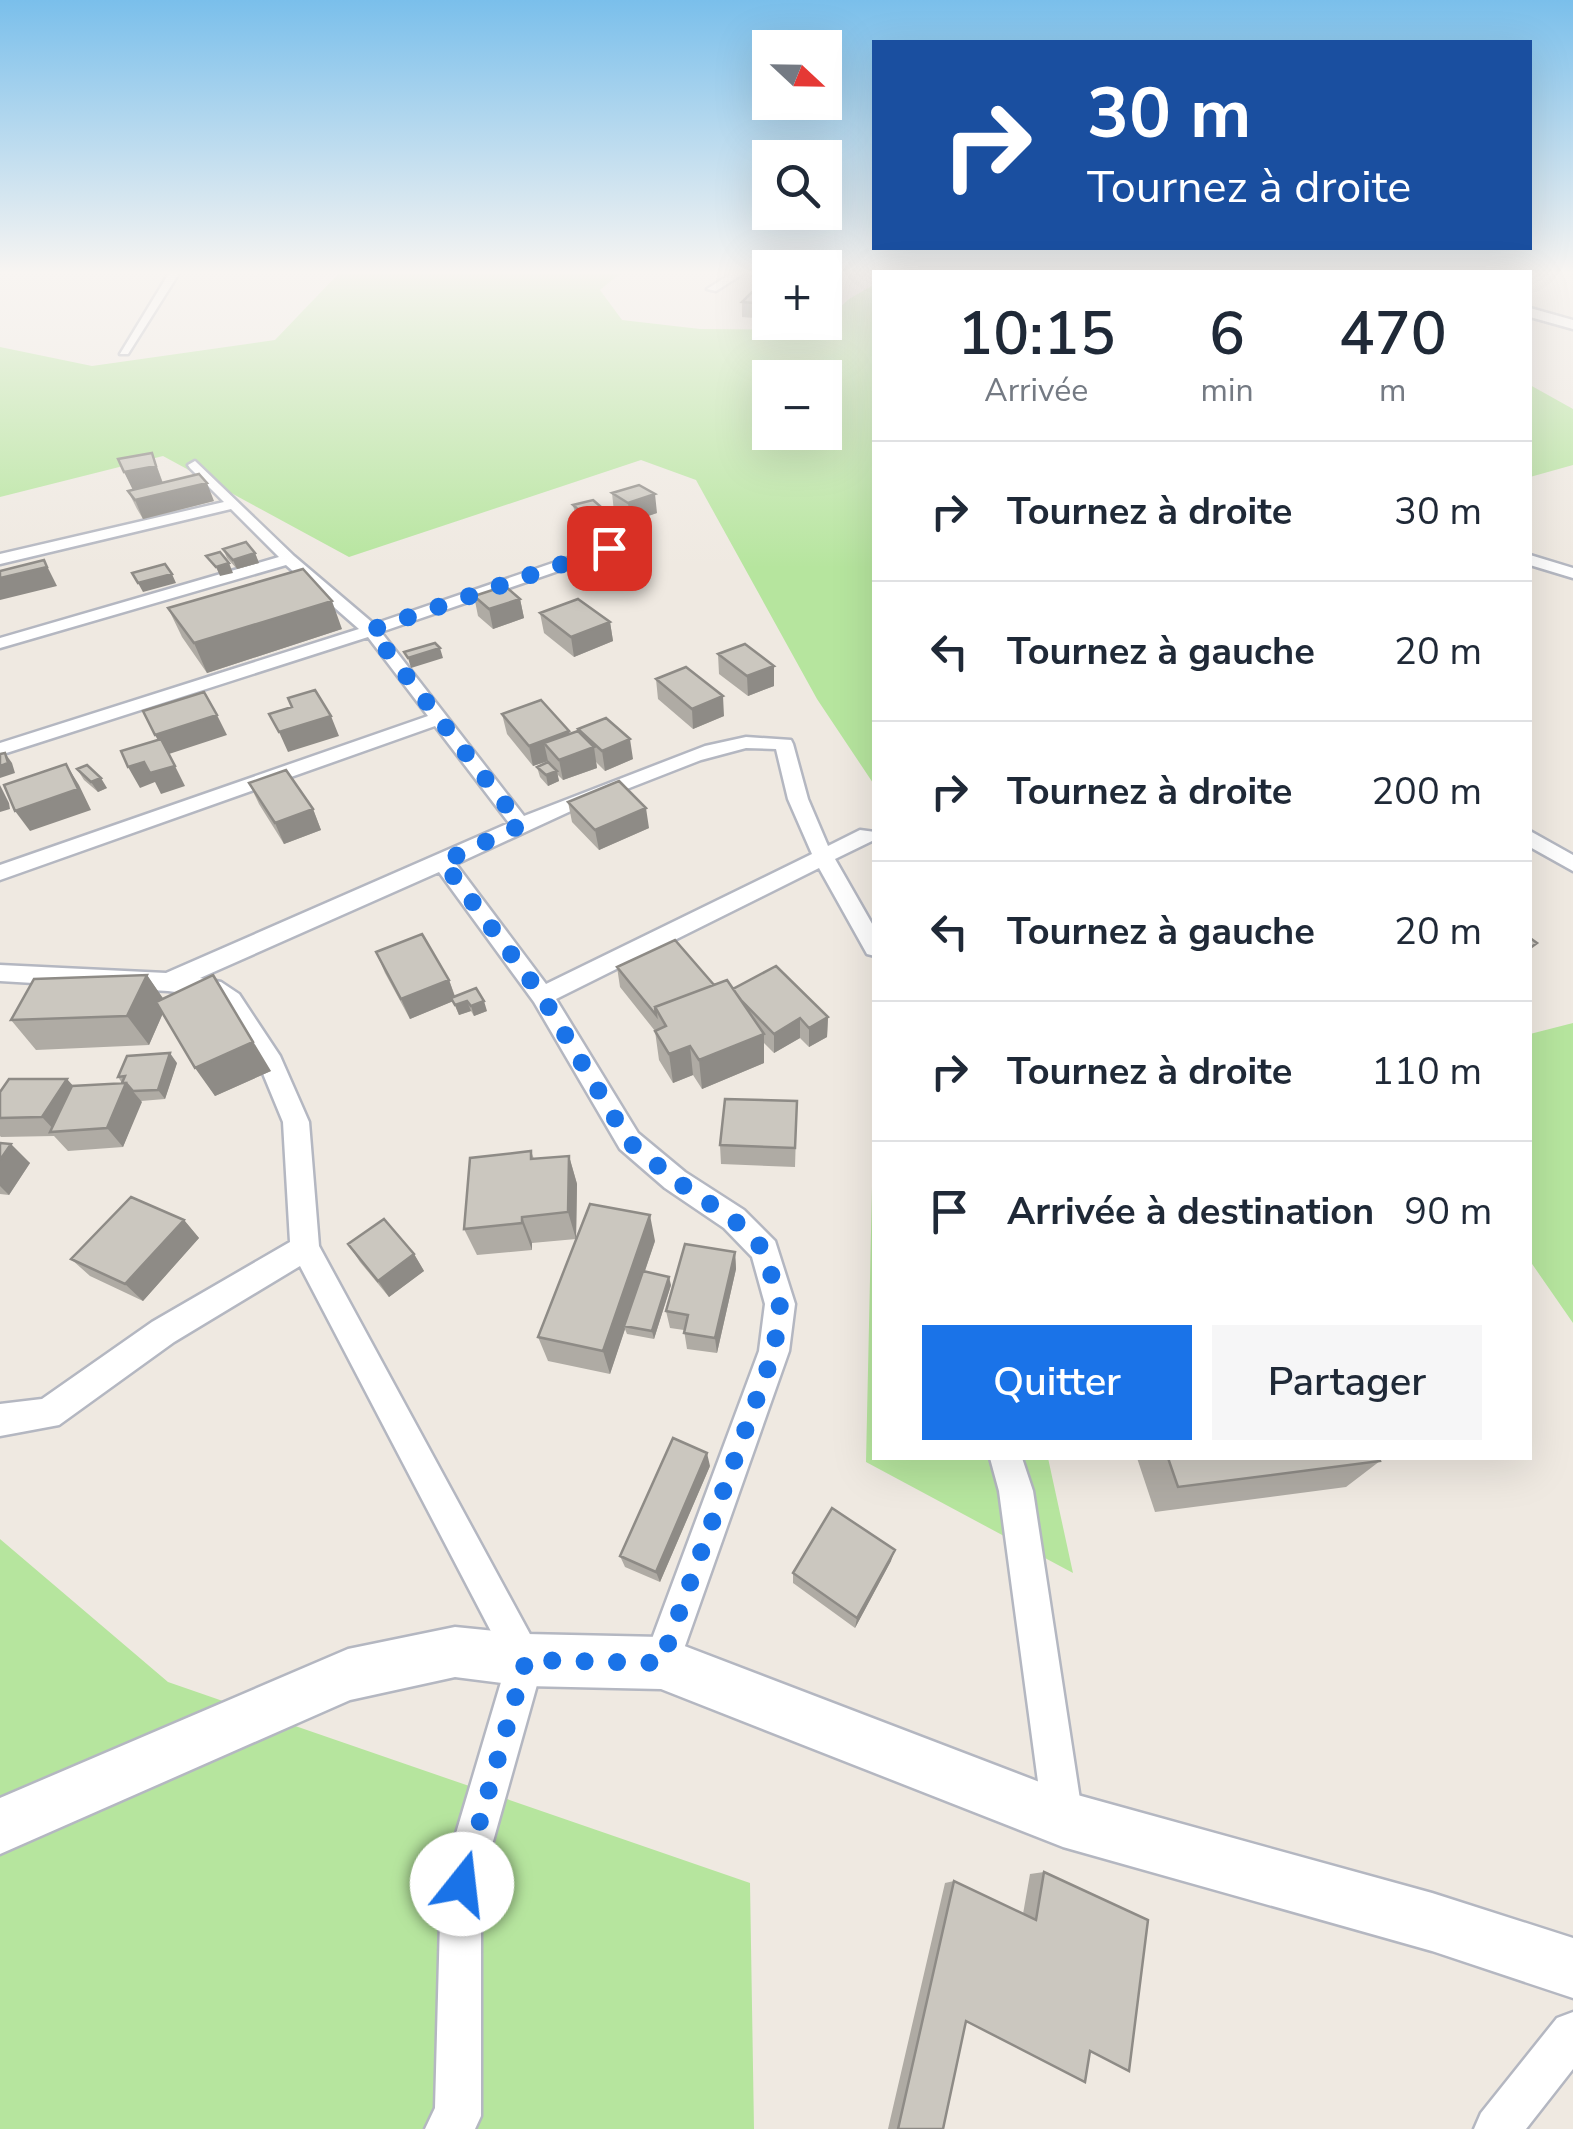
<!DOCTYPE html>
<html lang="fr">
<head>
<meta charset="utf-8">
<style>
	:root { --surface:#fff; --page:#f6f6f7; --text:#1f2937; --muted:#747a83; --line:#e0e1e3; --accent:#1a73e8 }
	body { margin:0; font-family:"Nunito Sans",sans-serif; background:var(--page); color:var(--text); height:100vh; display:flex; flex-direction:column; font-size:38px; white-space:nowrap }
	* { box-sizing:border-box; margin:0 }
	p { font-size:32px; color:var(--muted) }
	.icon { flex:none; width:55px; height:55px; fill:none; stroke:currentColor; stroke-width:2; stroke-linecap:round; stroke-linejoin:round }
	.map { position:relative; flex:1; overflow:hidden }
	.details { position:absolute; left:872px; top:270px; width:660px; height:1190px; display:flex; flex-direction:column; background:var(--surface); border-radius:0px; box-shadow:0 10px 40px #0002 }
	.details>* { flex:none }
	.top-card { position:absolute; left:872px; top:40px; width:660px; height:210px; border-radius:0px; box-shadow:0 10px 40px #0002; background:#1a4fa0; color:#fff; overflow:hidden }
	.needle { width:65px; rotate:112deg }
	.tools { position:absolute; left:752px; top:30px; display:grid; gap:20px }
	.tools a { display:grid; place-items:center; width:90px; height:90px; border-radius:0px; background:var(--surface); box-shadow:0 10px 40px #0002; font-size:50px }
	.pin { position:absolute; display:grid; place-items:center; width:85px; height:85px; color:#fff; margin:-42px; border-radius:20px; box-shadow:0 5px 15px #0006 }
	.me { position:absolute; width:110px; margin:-55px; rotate:16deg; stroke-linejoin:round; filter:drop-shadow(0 0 8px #0008) }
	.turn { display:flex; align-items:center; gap:35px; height:210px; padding:0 50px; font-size:45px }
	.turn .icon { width:130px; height:130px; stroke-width:2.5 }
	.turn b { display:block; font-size:70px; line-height:85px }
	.eta { display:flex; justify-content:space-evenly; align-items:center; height:170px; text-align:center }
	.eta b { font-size:60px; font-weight:600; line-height:70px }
	.button { display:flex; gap:20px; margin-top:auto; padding:20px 50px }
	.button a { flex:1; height:115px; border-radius:0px; background:var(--accent); color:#fff; font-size:40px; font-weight:600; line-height:115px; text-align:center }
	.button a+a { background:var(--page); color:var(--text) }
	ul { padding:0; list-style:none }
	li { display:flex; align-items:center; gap:30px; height:140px; padding:0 50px; border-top:2px solid var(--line) }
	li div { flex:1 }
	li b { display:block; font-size:38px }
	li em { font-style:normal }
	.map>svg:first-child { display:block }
	.green { fill:#b6e59e; fill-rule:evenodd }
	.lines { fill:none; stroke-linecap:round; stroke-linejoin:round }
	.street-casing { stroke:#b4b7c1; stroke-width:5 }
	.secondary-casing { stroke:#b4b7c1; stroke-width:5 }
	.street { fill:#fff; fill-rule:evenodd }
	.secondary { fill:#fff; fill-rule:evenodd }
	.wall { fill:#afaba4 }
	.shaded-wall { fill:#8e8b86 }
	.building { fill:#cbc7bf; stroke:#8e8b86; stroke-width:2.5 }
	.route { stroke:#1a73e8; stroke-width:18; stroke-dasharray:0 32.4 }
</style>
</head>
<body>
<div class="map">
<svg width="1573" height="2129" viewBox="0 0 1573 2129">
	<rect width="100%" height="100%" fill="#efe9e1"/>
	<path class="green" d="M 342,270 L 624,270 L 600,290 L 622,320 L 700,329 L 815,330 L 849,299 L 875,284 L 875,786 L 817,699 L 696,480 L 641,460 L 349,557 L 163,456 L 0,497 L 0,347 L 92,366 L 275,340 ZM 770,378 L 825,378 L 825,432 L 770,432 Z
		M 1530,385 L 1573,409 L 1573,465 L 1530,477 Z
		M 1573,1023 L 1573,1323 L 1530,1261 L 1530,1034 Z
		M 875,1049 L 875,1458 L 1048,1458 L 1073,1573 L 866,1462 Z
		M 0,1539 L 168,1682 L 750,1883 L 754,2129 L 0,2129 Z"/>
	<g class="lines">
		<defs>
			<path id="street" d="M 171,270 L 181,270 L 128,354 L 120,354 Z
				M 737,270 L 749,270 L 716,291 L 707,289 Z
				M 195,461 L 294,556 L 374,624 L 638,534 L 648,534 L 648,540 L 381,632 L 524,816 L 705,746 L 746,737 L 791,740 L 793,744 L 808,799 L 828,846 L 860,830 L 875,832 L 874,840 L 835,859 L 875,929 L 875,956 L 867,954 L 819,868 L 556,999 L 638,1133 L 685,1172 L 744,1210 L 775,1241 L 795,1304 L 789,1351 L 679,1663 L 674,1676 L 661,1681 L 648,1676 L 643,1663 L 759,1351 L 765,1304 L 752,1257 L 724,1228 L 665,1188 L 620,1149 L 534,1002 L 439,872 L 200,978 L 221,982 L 239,994 L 280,1056 L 309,1122 L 319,1246 L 544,1660 L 481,1884 L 481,2116 L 475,2129 L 425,2129 L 435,2108 L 441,1884 L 507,1662 L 300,1266 L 174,1342 L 59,1425 L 0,1436 L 0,1404 L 42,1399 L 152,1322 L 290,1242 L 283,1122 L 257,1059 L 223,1006 L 207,996 L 168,991 L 0,981 L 0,965 L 166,973 L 509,823 L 435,726 L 0,880 L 0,865 L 428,716 L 368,637 L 0,755 L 0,743 L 359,629 L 286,565 L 0,648 L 0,638 L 279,557 L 231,509 L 0,564 L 0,554 L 224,502 L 190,468 L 188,465 ZM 746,748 L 776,749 L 788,799 L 812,854 L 546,984 L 456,864 L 573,810 L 701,760 Z
				M 1530,555 L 1573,568 L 1573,578 L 1530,565 Z
				M 1530,831 L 1573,855 L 1573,871 L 1530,847 Z
				M 990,1458 L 1022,1458 L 1033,1491 L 1083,1819 L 1077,1833 L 1063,1839 L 1049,1833 L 1043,1819 L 999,1491 Z
				M 1573,2012 L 1573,2069 L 1526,2129 L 1474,2129 L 1481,2113 L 1557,2018 Z"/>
			<path id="secondary" d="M 1386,270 L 1406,270 L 1407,272 L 1387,272 Z
				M 1530,308 L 1573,320 L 1573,329 L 1530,317 Z
				M 455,1627 L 526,1634 L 661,1637 L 1063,1791 L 1432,1893 L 1573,1938 L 1573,1998 L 1432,1951 L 1063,1847 L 661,1689 L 526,1686 L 455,1677 L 350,1700 L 0,1854 L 0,1798 L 348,1649 Z"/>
		</defs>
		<use href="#street" class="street-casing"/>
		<use href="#secondary" class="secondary-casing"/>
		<use href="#street" class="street"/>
		<use href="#secondary" class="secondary"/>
	</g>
	<path class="wall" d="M 751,270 L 770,270 L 759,278 L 751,277 Z
		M 1431,270 L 1503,270 L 1500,272 L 1435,272 Z
		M 770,286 L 770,315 L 766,319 L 742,317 L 742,302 L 764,294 L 764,290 Z
		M 152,453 L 163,483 L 214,501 L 143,519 L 137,509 L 128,491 L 133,490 L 118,459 Z
		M 612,493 L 657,513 L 630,522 L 614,512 Z
		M 573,505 L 601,515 L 581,520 L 575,514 Z
		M 223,549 L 255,553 L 259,563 L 237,569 L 227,558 Z
		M 474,596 L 520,599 L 524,618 L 493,629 L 478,616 Z
		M 168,608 L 342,629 L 207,673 L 182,637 Z
		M 540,613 L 610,622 L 613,641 L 574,657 L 544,633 Z
		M 718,654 L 774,666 L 774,686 L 748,696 L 719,674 Z
		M 656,679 L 724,716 L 693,729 L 658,699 Z
		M 502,714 L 569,731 L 570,734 L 578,731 L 578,729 L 633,759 L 605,771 L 596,762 L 597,768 L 563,780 L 557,774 L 559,781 L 548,786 L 540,777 L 537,767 L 548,762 L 548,761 L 533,766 L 507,734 Z
		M 77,769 L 107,788 L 98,792 L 84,780 Z
		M 249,783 L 313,809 L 321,830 L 284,844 L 259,804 Z
		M 568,802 L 649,828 L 599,850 L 572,822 Z
		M 376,952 L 449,980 L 455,996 L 487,1011 L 474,1016 L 471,1011 L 459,1015 L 453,1001 L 410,1019 L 385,973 Z
		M 617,967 L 733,989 L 828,1017 L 827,1037 L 809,1047 L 800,1038 L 774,1053 L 764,1043 L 764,1063 L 702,1089 L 693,1075 L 673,1083 L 659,1060 L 655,1031 L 620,987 Z
		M 147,975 L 163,999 L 271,1071 L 215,1096 L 163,1013 L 149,1045 L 36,1050 L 11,1020 Z
		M 177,1063 L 165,1099 L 141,1101 L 123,1147 L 68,1151 L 54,1136 L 1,1137 L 0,1136 L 0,1092 L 122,1083 L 118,1077 Z
		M 797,1101 L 795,1167 L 721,1164 L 720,1145 Z
		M 0,1143 L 30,1163 L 9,1195 L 0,1194 Z
		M 531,1151 L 534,1159 L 569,1156 L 577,1184 L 576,1239 L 532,1243 L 532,1250 L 477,1255 L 464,1229 Z
		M 184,1220 L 199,1238 L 143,1301 L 90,1276 L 71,1259 Z
		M 655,1241 L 645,1271 L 671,1285 L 654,1339 L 627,1334 L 625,1329 L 610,1374 L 548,1361 L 538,1337 Z
		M 348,1244 L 414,1254 L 424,1271 L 389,1297 L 360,1262 Z
		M 735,1252 L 736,1269 L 717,1353 L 687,1349 L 684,1330 L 670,1328 L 666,1311 Z
		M 1137,1458 L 1379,1458 L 1380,1461 L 1346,1487 L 1155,1512 Z
		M 710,1466 L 660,1582 L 625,1567 L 620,1556 Z
		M 891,1561 L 855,1628 L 793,1583 L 793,1573 Z
		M 1044,1872 L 1090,2052 L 966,2021 L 943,2129 L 888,2129 L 945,1883 L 954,1881 L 1023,1914 L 1030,1874 Z"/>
	<path class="shaded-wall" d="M 770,270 L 770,272 L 759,278 L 759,271 Z
		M 1462,270 L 1485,270 L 1484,272 L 1461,272 Z
		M 1488,270 L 1503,270 L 1503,272 L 1487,272 Z
		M 770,300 L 770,315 L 766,319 L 766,304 Z
		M 152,453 L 163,484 L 133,490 L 124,472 Z
		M 207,483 L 214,501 L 143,519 L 135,500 Z
		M 655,494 L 657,513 L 630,522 L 628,503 Z
		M 600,506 L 601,515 L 581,520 L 580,511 Z
		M 255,553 L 259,563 L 237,569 L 233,560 Z
		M 44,560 L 57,586 L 0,600 L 0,578 Z
		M 229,563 L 233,573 L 220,576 L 216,567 Z
		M 172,574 L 176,583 L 143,592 L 138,583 Z
		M 520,599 L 524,618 L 493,629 L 489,609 Z
		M 332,601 L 342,629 L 207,673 L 194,643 Z
		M 610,622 L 613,641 L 574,657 L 571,637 Z
		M 440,648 L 443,658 L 411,668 L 408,658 Z
		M 774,666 L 774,686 L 748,696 L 747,676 Z
		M 723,696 L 724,716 L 693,729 L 692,709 Z
		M 217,715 L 227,735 L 169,754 L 185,786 L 161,794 L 155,782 L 140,788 L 128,767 L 166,755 L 155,735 Z
		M 331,716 L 339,736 L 288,752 L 279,732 Z
		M 569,731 L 573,751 L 544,743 L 548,761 L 533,766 L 529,746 Z
		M 630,739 L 633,759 L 605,771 L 602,751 Z
		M 594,747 L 597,768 L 563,780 L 559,760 Z
		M 5,753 L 12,763 L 15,773 L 0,778 L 0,766 Z
		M 66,764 L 79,785 L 91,810 L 30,831 L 15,811 Z
		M 557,771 L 559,781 L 548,786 L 546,775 Z
		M 101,778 L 107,788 L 98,792 L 91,782 Z
		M 0,785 L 9,803 L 10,809 L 0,812 Z
		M 646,808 L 649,828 L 599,850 L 595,830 Z
		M 313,809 L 321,830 L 284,844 L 275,823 Z
		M 147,975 L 167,1004 L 149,1045 L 127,1016 Z
		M 213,975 L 271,1071 L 215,1096 L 195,1068 Z
		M 449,980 L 456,1000 L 410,1019 L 401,999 Z
		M 467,1001 L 471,1011 L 459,1015 L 455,1005 Z
		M 484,1001 L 487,1011 L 474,1016 L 471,1006 Z
		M 828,1017 L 827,1037 L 809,1047 L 809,1028 Z
		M 800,1018 L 800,1038 L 774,1053 L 774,1034 Z
		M 764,1034 L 764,1063 L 702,1089 L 699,1060 Z
		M 690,1046 L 693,1075 L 673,1083 L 669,1054 Z
		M 170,1053 L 177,1063 L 165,1099 L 158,1090 Z
		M 67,1079 L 84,1098 L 56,1132 L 42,1117 Z
		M 126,1083 L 142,1102 L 123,1147 L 107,1128 Z
		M 11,1144 L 30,1163 L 9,1195 L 0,1186 L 0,1160 Z
		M 569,1156 L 577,1184 L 576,1239 L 568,1212 Z
		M 650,1215 L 655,1241 L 626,1326 L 624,1326 L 625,1329 L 610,1374 L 603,1351 Z
		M 522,1217 L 532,1243 L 532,1250 L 522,1223 Z
		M 184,1220 L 199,1238 L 143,1301 L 125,1284 Z
		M 735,1252 L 736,1269 L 717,1353 L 715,1338 Z
		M 414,1254 L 424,1271 L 389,1297 L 378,1281 Z
		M 669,1277 L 671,1285 L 654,1339 L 652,1331 Z
		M 707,1453 L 710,1466 L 660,1582 L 656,1572 Z
		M 895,1550 L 891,1561 L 855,1628 L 857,1618 Z"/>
	<path class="building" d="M 752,292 L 770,294 L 770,300 L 766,304 L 742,302 Z
		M 152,453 L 156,466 L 124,472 L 118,459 Z
		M 199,474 L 207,483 L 135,500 L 128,491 Z
		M 639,485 L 655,494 L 628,503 L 612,493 Z
		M 593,500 L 600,506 L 580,511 L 573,505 Z
		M 246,542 L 255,553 L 233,560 L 223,549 Z
		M 220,552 L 229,563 L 216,567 L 206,556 Z
		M 44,560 L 47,567 L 0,578 L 0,571 Z
		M 165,564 L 172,574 L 138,583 L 132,573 Z
		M 303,569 L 332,601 L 194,643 L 168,608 Z
		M 505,586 L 520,599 L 489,609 L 474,596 Z
		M 578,599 L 610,622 L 571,637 L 540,613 Z
		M 435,643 L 440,648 L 408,658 L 404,652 Z
		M 745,644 L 774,666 L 747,676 L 718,654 Z
		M 686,667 L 723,696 L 692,709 L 656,679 Z
		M 315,690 L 331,716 L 279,732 L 269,714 L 292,707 L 288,698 Z
		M 204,692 L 217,715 L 155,735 L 143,711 Z
		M 541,700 L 569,731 L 529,746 L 502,714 Z
		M 606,718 L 630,739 L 602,751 L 578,729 Z
		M 578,731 L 594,747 L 559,760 L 544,743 Z
		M 161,739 L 175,766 L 150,773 L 144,762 L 128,767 L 121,751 Z
		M 5,753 L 8,763 L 0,766 L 0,754 Z
		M 548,762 L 557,771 L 546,775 L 537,767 Z
		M 66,764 L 78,789 L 15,811 L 4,785 Z
		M 87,765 L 101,778 L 91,782 L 77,769 Z
		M 286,770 L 313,809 L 275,823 L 249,783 Z
		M 619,781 L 646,808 L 595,830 L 568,802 Z
		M 422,934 L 449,980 L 401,999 L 376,952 Z
		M 1530,938 L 1537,943 L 1530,948 Z
		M 675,940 L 714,985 L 655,1007 L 656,1015 L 617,967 Z
		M 776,966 L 828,1017 L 809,1028 L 800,1018 L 774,1034 L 741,1000 L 733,989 Z
		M 147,975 L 127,1016 L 11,1020 L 34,979 Z
		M 213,975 L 253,1042 L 195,1068 L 156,1002 Z
		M 727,980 L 764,1034 L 699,1060 L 690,1046 L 669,1054 L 655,1031 L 666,1026 L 655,1007 Z
		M 476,988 L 484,1001 L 471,1006 L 467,1001 L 455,1005 L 451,998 Z
		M 170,1053 L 158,1090 L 133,1091 L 126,1083 L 122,1083 L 125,1076 L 118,1077 L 127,1056 Z
		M 9,1079 L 67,1079 L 42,1117 L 0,1118 L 0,1092 Z
		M 126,1083 L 107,1128 L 50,1132 L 72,1086 Z
		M 725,1099 L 797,1101 L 795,1148 L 720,1145 Z
		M 0,1143 L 11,1144 L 0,1160 Z
		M 531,1151 L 531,1159 L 569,1156 L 568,1212 L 522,1217 L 522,1223 L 464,1229 L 470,1158 Z
		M 131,1197 L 184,1220 L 125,1284 L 71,1259 Z
		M 590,1204 L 650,1215 L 603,1351 L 538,1337 Z
		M 384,1219 L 414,1254 L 378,1281 L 348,1244 Z
		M 685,1244 L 735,1252 L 715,1338 L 684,1333 L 688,1315 L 666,1311 Z
		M 643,1271 L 669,1277 L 652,1331 L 624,1326 Z
		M 673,1438 L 707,1453 L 656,1572 L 620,1556 Z
		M 1168,1458 L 1379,1458 L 1380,1461 L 1178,1487 Z
		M 832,1508 L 895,1550 L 857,1618 L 793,1573 Z
		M 1044,1872 L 1148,1920 L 1129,2071 L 1090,2051 L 1085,2082 L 966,2021 L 943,2129 L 898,2129 L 954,1881 L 1036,1920 Z"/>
	<linearGradient id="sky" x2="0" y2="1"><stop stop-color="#7abfeb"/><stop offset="0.48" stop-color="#f8f5f2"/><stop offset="1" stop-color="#f8f5f2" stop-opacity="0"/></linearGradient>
	<rect width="1573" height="568" fill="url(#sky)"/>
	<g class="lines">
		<path class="route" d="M 462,1884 L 526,1660 L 661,1663 L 774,1351 L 780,1304 L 764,1250 L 734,1220 L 675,1180 L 629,1142 L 542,996 L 443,862 L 521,825 L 371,630 L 609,548"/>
	</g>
</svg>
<div class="tools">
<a><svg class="needle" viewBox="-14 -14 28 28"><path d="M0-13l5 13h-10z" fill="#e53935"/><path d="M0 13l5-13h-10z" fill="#747a83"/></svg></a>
<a><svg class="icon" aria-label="search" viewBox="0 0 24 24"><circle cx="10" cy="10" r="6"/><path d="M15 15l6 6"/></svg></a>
<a>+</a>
<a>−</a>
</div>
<div class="pin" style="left:609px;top:548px;background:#d93025"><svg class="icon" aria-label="arrive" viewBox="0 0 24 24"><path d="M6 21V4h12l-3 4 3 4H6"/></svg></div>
<svg class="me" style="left:462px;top:1884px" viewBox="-20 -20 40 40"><circle r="19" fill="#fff"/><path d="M0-13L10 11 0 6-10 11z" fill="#1a73e8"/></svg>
<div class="top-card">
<div class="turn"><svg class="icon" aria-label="right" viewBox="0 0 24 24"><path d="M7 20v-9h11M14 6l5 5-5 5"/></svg><div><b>30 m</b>Tournez à droite</div></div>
</div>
<section class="details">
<div class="eta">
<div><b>10:15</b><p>Arrivée</p></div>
<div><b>6</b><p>min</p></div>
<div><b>470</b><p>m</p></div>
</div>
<ul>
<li><svg class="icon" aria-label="right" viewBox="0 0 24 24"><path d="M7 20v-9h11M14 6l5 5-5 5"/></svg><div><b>Tournez à droite</b></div><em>30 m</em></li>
<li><svg class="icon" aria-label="left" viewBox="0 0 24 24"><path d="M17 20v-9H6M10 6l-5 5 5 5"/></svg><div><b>Tournez à gauche</b></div><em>20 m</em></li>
<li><svg class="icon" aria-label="right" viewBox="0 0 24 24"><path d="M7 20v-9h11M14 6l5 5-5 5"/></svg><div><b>Tournez à droite</b></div><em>200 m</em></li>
<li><svg class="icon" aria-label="left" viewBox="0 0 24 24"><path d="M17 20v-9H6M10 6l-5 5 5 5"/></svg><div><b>Tournez à gauche</b></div><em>20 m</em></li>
<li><svg class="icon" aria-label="right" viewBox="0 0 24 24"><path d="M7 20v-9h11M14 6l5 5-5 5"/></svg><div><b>Tournez à droite</b></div><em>110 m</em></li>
<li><svg class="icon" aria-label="arrive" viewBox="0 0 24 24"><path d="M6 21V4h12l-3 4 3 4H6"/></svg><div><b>Arrivée à destination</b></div><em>90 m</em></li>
</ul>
<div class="button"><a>Quitter</a><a>Partager</a></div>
</section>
</div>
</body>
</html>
